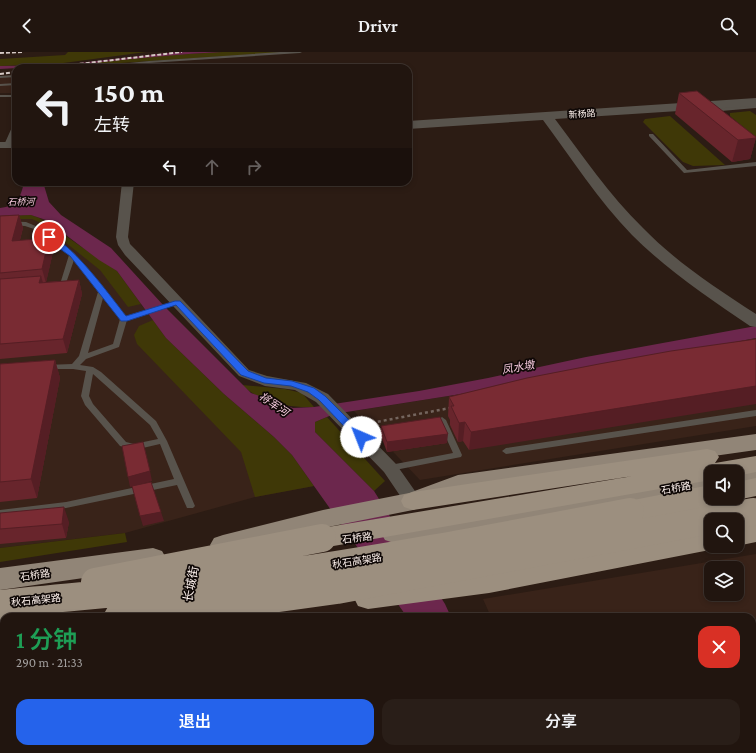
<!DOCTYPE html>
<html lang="zh">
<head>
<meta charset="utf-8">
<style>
	:root { --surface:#21150f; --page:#291e18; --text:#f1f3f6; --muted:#a29f9e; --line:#3e342f; --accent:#2563eb }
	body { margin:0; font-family:"Crimson Pro","Noto Sans SC",serif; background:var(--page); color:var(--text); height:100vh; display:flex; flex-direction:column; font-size:15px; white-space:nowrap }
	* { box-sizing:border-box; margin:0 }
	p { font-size:13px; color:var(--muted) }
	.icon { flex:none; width:22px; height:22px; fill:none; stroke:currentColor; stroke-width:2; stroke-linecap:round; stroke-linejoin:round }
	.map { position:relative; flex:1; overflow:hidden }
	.panel { position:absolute; left:0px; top:561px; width:756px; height:140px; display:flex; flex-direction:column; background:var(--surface); border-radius:12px 12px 0 0; box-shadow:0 2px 6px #0003,0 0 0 1px var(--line) }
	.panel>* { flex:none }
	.guide { position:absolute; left:12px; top:12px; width:400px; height:122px; border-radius:12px; box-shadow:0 2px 6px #0003,0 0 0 1px var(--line); background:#21150f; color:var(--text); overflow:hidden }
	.buttons { position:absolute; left:704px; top:413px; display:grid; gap:8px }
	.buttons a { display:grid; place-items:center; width:40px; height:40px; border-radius:8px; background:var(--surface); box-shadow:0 2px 6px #0003,0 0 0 1px var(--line); font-size:20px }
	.pin { position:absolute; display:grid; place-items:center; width:34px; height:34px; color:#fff; margin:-17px; border:2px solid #fff; border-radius:50%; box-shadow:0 1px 4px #0007 }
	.me { position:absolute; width:44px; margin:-22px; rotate:316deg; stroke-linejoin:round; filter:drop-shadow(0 0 3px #0008) }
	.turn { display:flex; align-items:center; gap:14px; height:84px; padding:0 16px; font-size:18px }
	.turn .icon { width:52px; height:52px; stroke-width:2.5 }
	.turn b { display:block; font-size:28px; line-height:34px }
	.lanes { display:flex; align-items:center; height:38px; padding:0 16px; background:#0003; justify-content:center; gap:20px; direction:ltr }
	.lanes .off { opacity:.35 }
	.round { display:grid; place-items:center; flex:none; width:42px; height:42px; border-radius:12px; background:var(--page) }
	.overview { display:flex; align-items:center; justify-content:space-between; height:68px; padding:0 16px }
	h1 { font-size:24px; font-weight:600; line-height:30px; color:#1e9e55 }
	.button { display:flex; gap:8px; margin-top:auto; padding:8px 16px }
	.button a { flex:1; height:46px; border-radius:12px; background:var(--accent); color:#fff; font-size:16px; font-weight:600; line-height:46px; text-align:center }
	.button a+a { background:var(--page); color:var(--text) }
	header { display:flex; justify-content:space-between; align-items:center; height:52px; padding:0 16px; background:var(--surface); font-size:18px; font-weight:600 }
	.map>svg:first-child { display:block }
	.built { fill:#392319; fill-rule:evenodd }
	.green { fill:#3f3807 }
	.water { fill:#6c274d }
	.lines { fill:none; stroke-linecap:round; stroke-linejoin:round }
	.path { stroke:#74655e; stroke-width:2.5; stroke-dasharray:3 3; stroke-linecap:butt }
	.service { fill:#58534c; fill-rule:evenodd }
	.minor { fill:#58534c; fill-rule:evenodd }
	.tertiary { fill:#58534c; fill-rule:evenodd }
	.primary { fill:#918577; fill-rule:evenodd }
	.trunk { fill:#9c8f7f; fill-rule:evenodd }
	.rail { stroke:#d6c9c4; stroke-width:2; stroke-dasharray:4 2; stroke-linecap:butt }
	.trunk-bridge-far1 { stroke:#9c8f7f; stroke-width:22 }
	.trunk-bridge { stroke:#9c8f7f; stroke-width:28 }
	.wall { fill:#68252c }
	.shaded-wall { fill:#551e24 }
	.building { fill:#792b33; stroke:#551e24 }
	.route { fill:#2563eb; stroke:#184099 }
	.labels { text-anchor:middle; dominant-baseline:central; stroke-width:3.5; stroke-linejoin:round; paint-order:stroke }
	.far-street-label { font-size:9px; fill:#fdf1ec; stroke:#0f0806 }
	.far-water-label { font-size:9px; font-style:italic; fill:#f5c9dd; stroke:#0f0806 }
	.street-label { font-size:10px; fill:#fdf1ec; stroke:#0f0806 }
	.water-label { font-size:11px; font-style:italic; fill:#f5c9dd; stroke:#0f0806 }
	.near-street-label { font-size:12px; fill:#fdf1ec; stroke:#0f0806 }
</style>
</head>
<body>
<header><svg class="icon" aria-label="back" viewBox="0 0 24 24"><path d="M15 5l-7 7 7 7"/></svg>Drivr<svg class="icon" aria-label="search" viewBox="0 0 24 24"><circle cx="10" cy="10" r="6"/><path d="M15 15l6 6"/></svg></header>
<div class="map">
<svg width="756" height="701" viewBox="0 0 756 701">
	<rect width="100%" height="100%" fill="#2c1c14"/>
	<path class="built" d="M 16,22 L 16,41 L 0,41 L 0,24 Z
		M 31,163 L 46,168 L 124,229 L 166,286 L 314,434 L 255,445 L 125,481 L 0,496 L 0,164 Z
		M 756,286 L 756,374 L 420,428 L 354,359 L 499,336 Z
		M 756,502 L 756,701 L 553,701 L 551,697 L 752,697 L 752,565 L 491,565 L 483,547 ZM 711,516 L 737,516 L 737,542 L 711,542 Z
		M 0,622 L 4,622 L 4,697 L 142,697 L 142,701 L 0,701 Z"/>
	<path class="green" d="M 68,0 L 146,0 L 56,12 L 0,14 L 0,7 L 65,3 Z
		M 222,0 L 287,0 L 91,13 L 82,16 L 64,16 L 81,12 L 155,4 Z
		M 750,59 L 756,63 L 756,86 L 730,64 L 730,61 Z
		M 670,64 L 725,113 L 693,114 L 683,110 L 643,70 L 645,67 Z
		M 31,163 L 39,166 L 117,219 L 141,252 L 128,255 L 100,218 L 41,171 L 32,167 L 0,167 L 0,164 Z
		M 153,268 L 166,286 L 224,342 L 274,385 L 292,403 L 314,434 L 255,445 L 241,400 L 137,292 L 134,283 L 139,274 Z
		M 242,333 L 285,337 L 302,341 L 314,355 C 289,356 261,351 242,333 Z
		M 327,365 L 385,429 L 374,439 L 315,380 L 315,370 Z
		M 125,481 L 127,490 L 0,510 L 0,496 Z"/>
	<path class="water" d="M 176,0 L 222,0 C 181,2 142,6 102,10 C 86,12 69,16 53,16 L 52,14 L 0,17 L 0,14 L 62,13 Z
		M 24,130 L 43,130 L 49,150 L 61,163 L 111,196 L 164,254 L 251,341 L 293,356 L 314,355 L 419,339 L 488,326 L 586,305 L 756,274 L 756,286 L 499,336 L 334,362 L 315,370 L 315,380 L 374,439 L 445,552 L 451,565 L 407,565 L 292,403 L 274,385 L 224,342 L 166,286 L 117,219 L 99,208 L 46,168 L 31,163 L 0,164 L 0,156 C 17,154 21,145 24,130 Z
		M 469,697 L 512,697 L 514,701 L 471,701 Z"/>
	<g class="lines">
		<path class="path" d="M 366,372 L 450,356"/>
		<path class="service" d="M 280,0 L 302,0 L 300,1 L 149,11 L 103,16 L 87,16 L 89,15 L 149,9 Z
			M 16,23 L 16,25 L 0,26 L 0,24 Z
			M 16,31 L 16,33 L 0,34 L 0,32 Z
			M 0,43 L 16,43 L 16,45 L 0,45 Z
			M 756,52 L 756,56 L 721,59 L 721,61 L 724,64 L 721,66 L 715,61 L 717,57 L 719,56 Z
			M 16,71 L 16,79 L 10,93 L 5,94 L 4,93 L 13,73 Z
			M 649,82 L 653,82 L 687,118 L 756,110 L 756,114 L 684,121 L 649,84 Z
			M 0,169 L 26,170 L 38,175 L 74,201 L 126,264 L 176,249 L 180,249 L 181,250 L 180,251 L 127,268 L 119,295 L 86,307 L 80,313 L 93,315 L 101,320 L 156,369 L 167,389 L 195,454 L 193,456 L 187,456 L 177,433 L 66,456 L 0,464 L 0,458 L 66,450 L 174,427 L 160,392 L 134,398 L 120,394 L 85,353 L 81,344 L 86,319 L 73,317 L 44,317 L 43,315 L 44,313 L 47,313 L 72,312 L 79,304 L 98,240 L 74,208 L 66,231 L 59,235 L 55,235 L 54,234 L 61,229 L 69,203 L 34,177 L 25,174 L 0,173 ZM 103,246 L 120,267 L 113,292 L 88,301 ZM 93,322 L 150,373 L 158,387 L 134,392 L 126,390 L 93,352 L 89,344 Z
			M 756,358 L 756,364 L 506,402 L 502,399 L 506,396 Z
			M 442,365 L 446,368 L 462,403 L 461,405 L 390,419 L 387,418 L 386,416 L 387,414 L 390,413 L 453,401 L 438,368 Z"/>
		<path class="minor" d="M 0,90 L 16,90 L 16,96 L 0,96 Z
			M 122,130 L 134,130 L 128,185 L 130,192 L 135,197 L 249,318 L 267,324 L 306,331 L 328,342 L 396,412 L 422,449 L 419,454 L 413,455 L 407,454 L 384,420 L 316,350 L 295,338 L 265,334 L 239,324 L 125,203 L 118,193 L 116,185 Z"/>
		<path class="tertiary" d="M 756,46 L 756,54 L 555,67 C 583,104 609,143 643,176 C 676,210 716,236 756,262 L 756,275 L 750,274 C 709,246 667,218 632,183 C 598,148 572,107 543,68 L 408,77 L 408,69 Z
			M 156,697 L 184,697 L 184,701 L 156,701 Z"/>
		<path class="primary" d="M 756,382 L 756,398 L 461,440 L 413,458 L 323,476 L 223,503 L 214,500 L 210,493 L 214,486 L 223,483 L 323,458 L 409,441 L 458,423 Z
			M 756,414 L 756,430 L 737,433 L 737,420 L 728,420 Z
			M 711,420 L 711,438 L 443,485 L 394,491 L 385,488 L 381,481 L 385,474 L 394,471 L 443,467 Z
			M 153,496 L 162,499 L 166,506 L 162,513 L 153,516 L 0,538 L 0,516 Z
			M 0,583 L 4,583 L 4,607 L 0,607 Z"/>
		<path class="trunk" d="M 707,397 L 715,399 L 719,405 L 715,411 L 756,404 L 756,420 L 737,424 L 737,420 L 711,420 L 711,428 L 322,496 L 313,493 L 309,486 L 313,479 L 322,476 L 633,424 L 413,458 L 404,455 L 401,449 L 404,443 L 413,440 Z
			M 756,426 L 756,444 L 737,448 L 731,446 L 737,446 L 737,430 Z
			M 756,470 L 756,490 L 737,494 L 737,474 Z
			M 711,479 L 711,494 L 721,494 L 720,496 L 489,541 L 368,557 L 358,554 L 354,546 L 358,538 L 368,535 L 489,519 Z
			M 4,565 L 4,589 L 0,590 L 0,566 Z"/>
		<path class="rail" d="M 0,1 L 22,0
			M 44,16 L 182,0
			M 0,22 L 16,20"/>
		<path class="trunk-bridge-far1" d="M 624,461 L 711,444
			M 748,461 L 756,459"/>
		<path class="trunk-bridge" d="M 95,530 L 322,486
			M 0,552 C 78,544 157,538 236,528 C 368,510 499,485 630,460
			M 118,565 L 228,553 L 337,538 L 753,460"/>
	</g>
	<path class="wall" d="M 679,41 L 756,85 L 750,107 L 732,110 L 675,62 Z
		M 19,163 L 23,176 L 20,188 L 53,200 L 46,230 L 79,228 L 82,242 L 67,301 L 0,307 L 0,164 Z
		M 55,308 L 60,326 L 37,446 L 0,450 L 0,312 Z
		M 527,326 L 469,398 L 463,389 L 458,390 L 450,373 L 450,368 L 448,364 L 449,345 Z
		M 381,374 L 447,391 L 387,400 L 381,384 Z
		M 0,461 L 69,470 L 66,486 L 0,492 Z"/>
	<path class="shaded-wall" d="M 756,86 L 750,107 L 732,110 L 738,88 Z
		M 19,163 L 23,176 L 16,203 L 12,189 Z
		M 49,186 L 53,200 L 46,231 L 42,217 Z
		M 41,224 L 45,238 L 39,231 Z
		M 79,228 L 82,242 L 67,301 L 63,287 Z
		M 55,308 L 60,326 L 37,446 L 31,427 Z
		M 756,334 L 756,352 L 469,398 L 471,380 Z
		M 465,370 L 463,389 L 458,390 L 459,371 Z
		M 448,382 L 447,391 L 387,400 L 387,390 Z
		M 150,419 L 152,429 L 130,435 L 128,425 Z
		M 64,455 L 69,470 L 66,486 L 62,472 Z
		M 161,460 L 164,469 L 143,474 L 140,464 Z"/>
	<path class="building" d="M 43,14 L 42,16 L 21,16 Z
		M 697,39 L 756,85 L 756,86 L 738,88 L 679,41 Z
		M 19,163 L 12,189 L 49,186 L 42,217 L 0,221 L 0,164 Z
		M 41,224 L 39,231 L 79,228 L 63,287 L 0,292 L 0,227 Z
		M 756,287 L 756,334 L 471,380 L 465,370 L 459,371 L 451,354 L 454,354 L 449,345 L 527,326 L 599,312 L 671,299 Z
		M 55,308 L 31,427 L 0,430 L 0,312 Z
		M 440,365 L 448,382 L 387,390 L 381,374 Z
		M 143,390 L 150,419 L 128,425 L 122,394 Z
		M 151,430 L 161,460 L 140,464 L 132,434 Z
		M 64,455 L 62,472 L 0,477 L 0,461 Z"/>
	<path class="route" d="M 46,184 C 65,181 114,249 126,264 L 175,249 L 180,249 L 248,319 L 266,326 L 292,329 L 314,336 L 325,344 L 364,383 L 364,388 L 357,388 L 319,348 L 308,340 L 291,334 L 264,331 L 241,323 L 176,253 L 127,269 L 121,269 L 70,204 L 46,187 Z"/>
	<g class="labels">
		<g class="far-street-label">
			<text transform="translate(582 62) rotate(-4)">新杨路</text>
		</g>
		<g class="far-water-label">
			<text transform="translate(21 150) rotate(-1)">石桥河</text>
		</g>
		<g class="street-label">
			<text transform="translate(676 436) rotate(-10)">石桥路</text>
			<text transform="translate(357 486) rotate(-7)">石桥路</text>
			<text transform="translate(357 509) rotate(-9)">秋石高架路</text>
			<text transform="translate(35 523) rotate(-8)">石桥路</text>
			<text transform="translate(36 548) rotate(-6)">秋石高架路</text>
		</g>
		<g class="water-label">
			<text transform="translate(518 315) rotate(-10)">凤水墩</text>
			<text transform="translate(274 352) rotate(34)">将军河</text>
		</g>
		<g class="near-street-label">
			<text transform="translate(191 532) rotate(-79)">长城街</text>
		</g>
	</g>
</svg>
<div class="buttons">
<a><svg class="icon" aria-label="sound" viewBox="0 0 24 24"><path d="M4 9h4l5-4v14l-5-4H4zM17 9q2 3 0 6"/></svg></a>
<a><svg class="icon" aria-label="search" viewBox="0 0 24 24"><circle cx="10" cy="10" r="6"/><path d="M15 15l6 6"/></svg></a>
<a><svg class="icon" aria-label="layers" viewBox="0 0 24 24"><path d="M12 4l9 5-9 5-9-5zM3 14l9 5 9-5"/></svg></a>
</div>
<div class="pin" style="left:49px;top:185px;background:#d93025"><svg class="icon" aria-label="arrive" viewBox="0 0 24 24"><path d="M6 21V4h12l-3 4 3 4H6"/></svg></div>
<svg class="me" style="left:361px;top:385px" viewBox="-20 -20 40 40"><circle r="19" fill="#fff"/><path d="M0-13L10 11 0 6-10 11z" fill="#2563eb"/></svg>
<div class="guide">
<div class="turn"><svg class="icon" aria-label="left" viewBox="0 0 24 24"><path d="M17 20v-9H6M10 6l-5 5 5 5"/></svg><div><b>150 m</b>左转</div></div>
<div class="lanes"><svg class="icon" aria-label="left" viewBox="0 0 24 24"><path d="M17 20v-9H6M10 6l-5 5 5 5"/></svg><svg class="icon off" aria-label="ahead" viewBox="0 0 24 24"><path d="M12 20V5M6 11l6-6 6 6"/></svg><svg class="icon off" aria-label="right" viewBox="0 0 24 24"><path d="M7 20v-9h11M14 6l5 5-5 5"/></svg></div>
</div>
<section class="panel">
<div class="overview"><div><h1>1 分钟</h1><p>290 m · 21:33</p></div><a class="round" style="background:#d93025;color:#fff"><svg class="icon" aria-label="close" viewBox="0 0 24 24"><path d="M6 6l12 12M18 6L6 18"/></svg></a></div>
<div class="button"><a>退出</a><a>分享</a></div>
</section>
</div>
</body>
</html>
